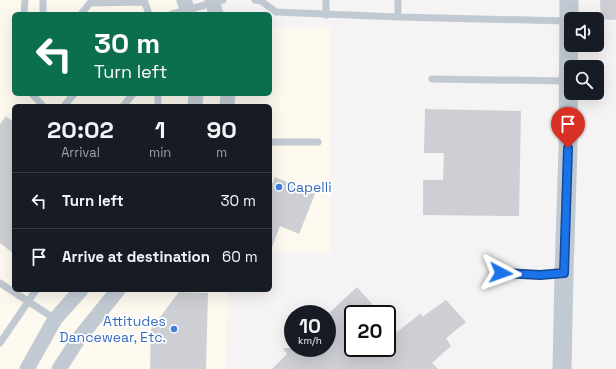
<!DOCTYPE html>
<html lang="en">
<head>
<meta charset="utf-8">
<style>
	:root { --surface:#171b24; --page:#20242c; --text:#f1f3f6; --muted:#9ea1a6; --line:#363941 }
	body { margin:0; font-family:"Space Grotesk",sans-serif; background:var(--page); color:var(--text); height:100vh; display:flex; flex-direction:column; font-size:15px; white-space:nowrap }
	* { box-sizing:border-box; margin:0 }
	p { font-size:13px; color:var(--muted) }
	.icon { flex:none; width:22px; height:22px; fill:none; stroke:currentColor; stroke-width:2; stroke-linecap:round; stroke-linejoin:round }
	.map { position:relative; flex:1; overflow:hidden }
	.drawer { position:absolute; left:12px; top:104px; width:260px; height:188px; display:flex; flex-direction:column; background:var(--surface); border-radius:6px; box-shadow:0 4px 16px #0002 }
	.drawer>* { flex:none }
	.hud { position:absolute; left:12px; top:12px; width:260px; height:84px; border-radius:6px; box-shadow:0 4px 16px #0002; background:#0b6e4f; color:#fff; overflow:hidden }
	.tools { position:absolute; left:564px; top:12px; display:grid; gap:8px }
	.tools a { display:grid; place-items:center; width:40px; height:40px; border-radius:6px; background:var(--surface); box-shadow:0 4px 16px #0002; font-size:20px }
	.speed { position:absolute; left:284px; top:305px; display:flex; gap:8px; font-size:20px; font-weight:700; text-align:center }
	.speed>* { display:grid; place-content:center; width:52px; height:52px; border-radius:50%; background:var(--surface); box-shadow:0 4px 16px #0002; line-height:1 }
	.speed small { font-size:10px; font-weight:400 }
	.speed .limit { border:2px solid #111; border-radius:6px; background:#fff; color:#111 }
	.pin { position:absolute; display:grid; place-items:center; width:34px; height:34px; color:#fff; margin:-41px -17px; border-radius:50% 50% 50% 0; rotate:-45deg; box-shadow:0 0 4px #0007 }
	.pin .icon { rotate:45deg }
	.me { position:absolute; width:44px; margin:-22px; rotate:94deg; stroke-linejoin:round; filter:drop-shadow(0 0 3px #0008) }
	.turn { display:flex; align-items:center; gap:14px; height:84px; padding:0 16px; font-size:18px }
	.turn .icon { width:52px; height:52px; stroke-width:2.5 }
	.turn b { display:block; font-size:28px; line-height:34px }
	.eta { display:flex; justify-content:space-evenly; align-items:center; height:68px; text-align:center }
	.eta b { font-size:24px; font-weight:600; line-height:28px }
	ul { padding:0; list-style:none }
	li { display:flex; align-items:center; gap:12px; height:56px; padding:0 16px; border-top:1px solid var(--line) }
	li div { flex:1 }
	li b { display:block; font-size:15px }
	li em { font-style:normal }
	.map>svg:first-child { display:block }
	.commercial { fill:#fdf9ef }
	.building { fill:#cdcfd5 }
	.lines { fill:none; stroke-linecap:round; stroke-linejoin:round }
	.service { stroke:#c1cad2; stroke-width:7 }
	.minor { stroke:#c1cad2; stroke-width:15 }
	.tertiary { stroke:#c1cad2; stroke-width:19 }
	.route-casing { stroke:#114b97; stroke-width:10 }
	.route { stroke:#1a73e8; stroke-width:7 }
	.shop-dot { fill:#3f7fe0; stroke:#fff; stroke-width:1.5 }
	.labels { text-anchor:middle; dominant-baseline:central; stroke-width:3.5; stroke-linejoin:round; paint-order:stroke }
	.shop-label { font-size:14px; fill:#366cbe; stroke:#fff; text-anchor:start }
</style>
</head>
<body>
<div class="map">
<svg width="616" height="369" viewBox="0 0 616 369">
	<rect width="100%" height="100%" fill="#f5f3f3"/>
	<path class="commercial" d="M 0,0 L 175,0 L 180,14 L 14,14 L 14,94 L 270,94 L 270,28 L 330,28 L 330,252 L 270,252 L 270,106 L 14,106 L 14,290 L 228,290 L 226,369 L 0,369 Z"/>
	<path class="building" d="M 600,0 L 616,0 L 616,20 L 601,19 Z
		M 425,109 L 521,111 L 519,216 L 423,215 L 423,180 L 443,180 L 444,153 L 424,153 Z
		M 6,116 L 14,123 L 14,254 L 0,243 L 0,124 Z
		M 275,177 L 315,194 L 299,234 L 280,226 L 271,250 L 270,189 Z
		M 357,287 L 381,314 L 353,314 L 353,348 L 387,348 L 387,321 L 397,332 L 421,313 L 422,317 L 446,300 L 466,322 L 446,338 L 451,346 L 432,363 L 438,369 L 272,369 L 287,354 L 283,348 L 327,348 L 327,315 Z
		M 179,292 L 208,293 L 206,369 L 150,369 L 151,329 Z"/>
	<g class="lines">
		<path class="service" d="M 43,0 L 43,14
			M 144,0 L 149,14
			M 255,0 L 261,1 L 276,12 L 398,17 L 568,21
			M 326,0 L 326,15
			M 24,14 L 25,0
			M 81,14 L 90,3 L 145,2
			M 172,14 L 223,0
			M 398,17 L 398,0
			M 432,79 L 568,81
			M 32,94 L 43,106
			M 64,106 L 74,94
			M 123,106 L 133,94
			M 158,106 L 158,94
			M 270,142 L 318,142
			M 501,273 L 541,275 L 564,273
			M 0,283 L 55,319
			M 0,343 L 36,290"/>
		<path class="minor" d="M 184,0 L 189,14
			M 212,0 L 216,14
			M 195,106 L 196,94
			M 227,106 L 228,94
			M 27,369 L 55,319 L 81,290
			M 59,369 L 79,338 L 118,290"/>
		<path class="tertiary" d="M 562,369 L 564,273 L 568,148 L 569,0"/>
	</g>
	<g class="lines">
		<defs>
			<path id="route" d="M 501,273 L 540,275 L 564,273 L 568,148"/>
		</defs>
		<use href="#route" class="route-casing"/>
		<use href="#route" class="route"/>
	</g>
	<g class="shop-dot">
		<circle cx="279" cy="187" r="4"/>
		<circle cx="174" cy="329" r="4"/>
	</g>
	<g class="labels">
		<g class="shop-label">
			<text x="287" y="187">Capelli</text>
			<text x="166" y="321" text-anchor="end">Attitudes<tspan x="166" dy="16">Dancewear, Etc.</tspan></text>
		</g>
	</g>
</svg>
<div class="tools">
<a><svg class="icon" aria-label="sound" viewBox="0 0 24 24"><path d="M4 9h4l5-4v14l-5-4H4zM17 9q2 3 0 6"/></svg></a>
<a><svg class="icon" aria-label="search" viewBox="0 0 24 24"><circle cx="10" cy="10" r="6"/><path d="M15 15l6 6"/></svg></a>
</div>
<div class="speed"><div>10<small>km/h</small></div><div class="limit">20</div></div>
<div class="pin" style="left:568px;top:148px;background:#d93025"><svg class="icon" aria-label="arrive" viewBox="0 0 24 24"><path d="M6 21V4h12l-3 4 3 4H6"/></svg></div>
<svg class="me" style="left:501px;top:273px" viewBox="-20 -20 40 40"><path d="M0-17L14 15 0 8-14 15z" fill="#1a73e8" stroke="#fff" stroke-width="4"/></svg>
<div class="hud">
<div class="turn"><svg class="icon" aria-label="left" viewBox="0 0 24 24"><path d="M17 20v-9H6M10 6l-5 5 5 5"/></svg><div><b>30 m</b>Turn left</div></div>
</div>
<section class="drawer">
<div class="eta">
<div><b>20:02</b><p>Arrival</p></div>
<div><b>1</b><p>min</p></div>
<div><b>90</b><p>m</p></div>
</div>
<ul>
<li><svg class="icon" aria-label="left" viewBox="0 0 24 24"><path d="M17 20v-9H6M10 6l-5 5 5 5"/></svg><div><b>Turn left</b></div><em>30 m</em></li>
<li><svg class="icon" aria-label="arrive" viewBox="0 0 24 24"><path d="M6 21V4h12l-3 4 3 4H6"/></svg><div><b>Arrive at destination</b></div><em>60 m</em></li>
</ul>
</section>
</div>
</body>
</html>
